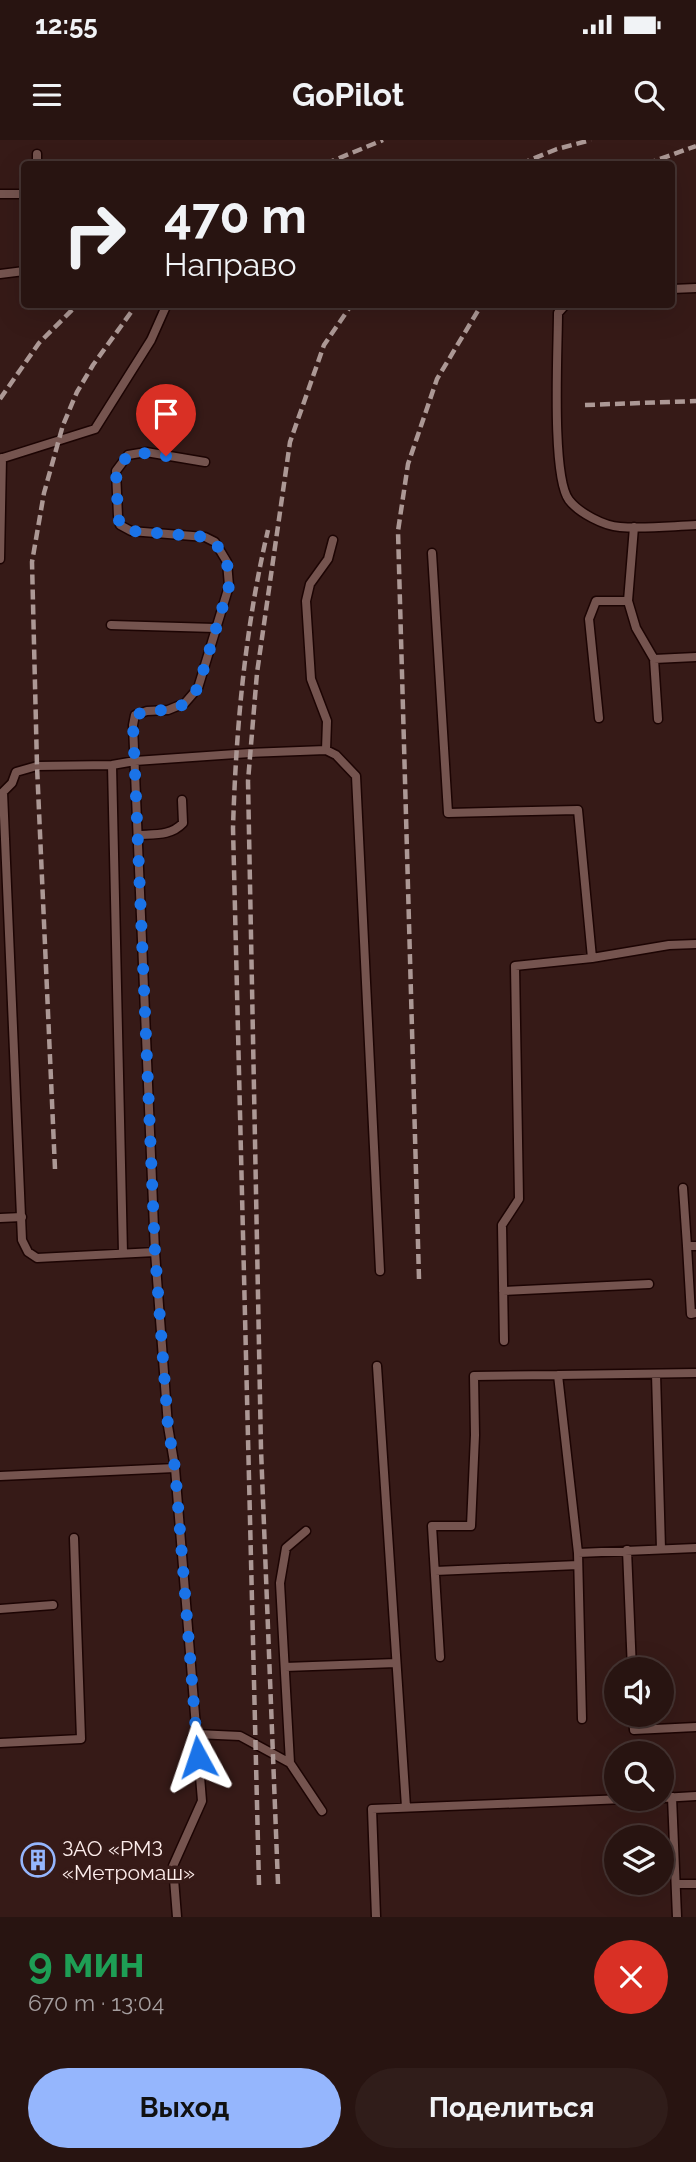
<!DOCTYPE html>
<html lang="ru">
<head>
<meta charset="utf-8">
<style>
	:root { --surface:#281411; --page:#301d1a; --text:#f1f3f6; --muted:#a59e9f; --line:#443331; --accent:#95b6fd }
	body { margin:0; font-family:Raleway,sans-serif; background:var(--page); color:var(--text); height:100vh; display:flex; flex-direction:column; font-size:26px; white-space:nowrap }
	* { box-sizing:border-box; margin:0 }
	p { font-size:23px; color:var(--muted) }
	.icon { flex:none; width:38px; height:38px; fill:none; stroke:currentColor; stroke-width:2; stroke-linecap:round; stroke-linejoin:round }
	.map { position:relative; height:1777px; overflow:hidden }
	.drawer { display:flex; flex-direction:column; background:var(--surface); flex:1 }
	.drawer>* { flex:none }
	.top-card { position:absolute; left:21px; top:21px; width:654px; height:147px; border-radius:7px; box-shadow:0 7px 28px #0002,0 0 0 2px var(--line); background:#281411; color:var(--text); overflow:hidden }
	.buttons { position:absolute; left:604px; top:1517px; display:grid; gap:14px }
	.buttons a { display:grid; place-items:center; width:70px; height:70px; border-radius:50%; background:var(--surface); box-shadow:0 7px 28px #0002,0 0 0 2px var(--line); font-size:35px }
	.pin { position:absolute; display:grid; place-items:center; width:60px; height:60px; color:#fff; margin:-72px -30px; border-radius:50% 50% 50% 0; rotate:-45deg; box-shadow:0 0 7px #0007 }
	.pin .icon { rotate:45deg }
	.me { position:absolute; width:77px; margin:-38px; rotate:355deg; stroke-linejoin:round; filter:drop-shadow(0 0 5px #0008) }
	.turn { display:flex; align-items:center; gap:24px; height:147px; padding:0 28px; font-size:32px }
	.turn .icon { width:91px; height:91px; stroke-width:2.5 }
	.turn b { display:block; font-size:49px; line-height:60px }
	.round { display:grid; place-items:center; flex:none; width:74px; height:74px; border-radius:37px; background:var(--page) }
	.overview { display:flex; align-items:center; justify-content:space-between; height:119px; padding:0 28px }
	h1 { font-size:42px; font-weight:700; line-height:52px; color:#1e9e55 }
	.primary-button { display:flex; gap:14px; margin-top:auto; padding:14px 28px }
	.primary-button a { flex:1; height:80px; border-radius:42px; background:var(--accent); color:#111; font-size:28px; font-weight:700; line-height:80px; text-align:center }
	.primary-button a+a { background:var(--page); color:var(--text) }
	.status { display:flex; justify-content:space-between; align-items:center; height:49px; padding:0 35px; background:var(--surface); direction:ltr }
	.status svg { height:19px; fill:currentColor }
	header { display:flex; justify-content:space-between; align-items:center; height:91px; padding:0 28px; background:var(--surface); font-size:32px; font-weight:700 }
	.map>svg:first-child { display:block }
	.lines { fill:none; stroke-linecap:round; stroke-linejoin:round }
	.service-casing { stroke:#1c0403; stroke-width:11 }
	.service { stroke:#75544f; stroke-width:8 }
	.rail { stroke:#ac9895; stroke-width:4.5; stroke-dasharray:10 5; stroke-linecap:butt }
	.route { stroke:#1a73e8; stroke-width:12; stroke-dasharray:0 21.6 }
	.labels { text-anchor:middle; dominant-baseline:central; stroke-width:7; stroke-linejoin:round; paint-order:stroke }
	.poi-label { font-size:21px; fill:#fdedeb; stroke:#361a17; text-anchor:start }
</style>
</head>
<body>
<div class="status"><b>12:55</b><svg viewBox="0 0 49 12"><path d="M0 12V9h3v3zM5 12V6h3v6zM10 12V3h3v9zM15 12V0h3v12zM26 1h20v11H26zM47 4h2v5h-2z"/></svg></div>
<header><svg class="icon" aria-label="menu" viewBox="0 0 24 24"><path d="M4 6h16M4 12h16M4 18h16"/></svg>GoPilot<svg class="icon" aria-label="search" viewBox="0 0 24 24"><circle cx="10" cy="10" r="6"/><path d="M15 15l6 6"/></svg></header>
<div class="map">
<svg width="696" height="1777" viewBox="0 0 696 1777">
	<rect width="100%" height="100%" fill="#361a17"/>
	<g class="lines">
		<defs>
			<path id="service" d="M 37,14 L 37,24
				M 0,54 L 24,54
				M 0,134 L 24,131
				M 672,149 L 696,148
				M 566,164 L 558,173 C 558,208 551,336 569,360 C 579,373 604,386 620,387 C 645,389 671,386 696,385
				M 0,319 L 95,289 L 151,200 L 167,164
				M 634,387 L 628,461 L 636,488 L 654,519 L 658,579
				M 432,413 L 448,673 L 578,670 L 592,818
				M 0,419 L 2,318
				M 111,485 L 215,488
				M 654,519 L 696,517
				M 599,578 L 589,479 L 596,461 L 628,461
				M 326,610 L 327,581 L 311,539 L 306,461 L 310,444 L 328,419 L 333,400
				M 112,625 L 123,1113
				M 138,695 C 155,694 171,696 183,683 L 182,660
				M 683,1048 L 687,1106
				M 0,1078 L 22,1077
				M 696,1106 L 687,1106 L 691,1174 L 696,1173
				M 155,1112 L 37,1118 L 28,1112 L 22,1100 L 3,652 L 12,643 L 16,632 L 37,626 L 112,625 L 135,621 L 250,613 L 326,610 L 336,615 L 356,636 L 380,1131
				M 503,1151 L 649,1144
				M 504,1201 L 502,1085 L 519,1059 L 515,826 L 592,818 L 669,805 L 696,804
				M 377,1226 L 406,1667
				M 696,1233 L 558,1235 L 578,1413 L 696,1408
				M 656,1234 L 661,1409
				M 175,1328 L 202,1661 L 173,1726 L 177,1777
				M 0,1336 L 175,1328 L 168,1286 L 155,1112 L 133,585 L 135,575 L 147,571 L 168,570 L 185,563 L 198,548 L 229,446 L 227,422 L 215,402 L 205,397 L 131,391 L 120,385 L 118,376 L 116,331 L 128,315 L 146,312 L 205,322
				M 627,1410 L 632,1530
				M 578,1413 L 582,1579
				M 435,1431 L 578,1425
				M 0,1469 L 53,1465
				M 440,1517 L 432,1386 L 471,1386 L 475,1295 L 474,1236 L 558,1235
				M 285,1527 L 396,1523
				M 633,1575 L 634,1590 L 696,1587
				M 196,1594 L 240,1596 L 290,1623 L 322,1671
				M 0,1603 L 81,1599 L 74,1398
				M 290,1623 L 280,1443 L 286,1408 L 306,1391
				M 672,1657 L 677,1777
				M 662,1658 L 696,1656
				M 676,1744 L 696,1744
				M 376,1777 L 372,1669 L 625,1659"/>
		</defs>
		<use href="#service" class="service-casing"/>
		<use href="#service" class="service"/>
		<path class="rail" d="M 325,24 L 383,0
			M 520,24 L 557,9 L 591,0
			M 646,24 L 696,6
			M 0,259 L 39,203 L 78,164
			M 585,265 L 696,261
			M 55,1029 L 37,626 L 32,422 L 44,353 L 63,285 L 77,252 L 93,225 L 137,164
			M 419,1139 L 398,391 L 408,324 L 437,239 L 482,164
			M 278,1744 L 261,1309 L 248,641 L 257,533 L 290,302 L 324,205 L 352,164
			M 259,1745 L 233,688 C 236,588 245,488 268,390"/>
	</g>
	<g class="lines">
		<path class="route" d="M 166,316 L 146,313 L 128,315 L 116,331 L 118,376 L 120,385 L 131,391 L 205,397 L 215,402 L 227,422 L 229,446 L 198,548 L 185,564 L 168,570 L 147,571 L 135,575 L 133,585 L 155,1112 L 168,1286 L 175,1328 L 198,1617"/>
	</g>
	<defs>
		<symbol id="building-ring" viewBox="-11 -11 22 22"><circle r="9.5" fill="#361a17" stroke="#95b6fd" stroke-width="1.5"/><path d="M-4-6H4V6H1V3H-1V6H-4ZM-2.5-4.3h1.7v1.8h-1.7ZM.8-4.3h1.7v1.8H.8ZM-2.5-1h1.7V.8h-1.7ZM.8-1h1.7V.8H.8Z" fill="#95b6fd"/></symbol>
	</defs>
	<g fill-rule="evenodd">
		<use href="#building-ring" x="19" y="1701" width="38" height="38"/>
	</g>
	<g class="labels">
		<g class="poi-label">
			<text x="62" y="1708">ЗАО «РМЗ<tspan x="62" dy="24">«Метромаш»</tspan></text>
		</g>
	</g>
</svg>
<div class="buttons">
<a><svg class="icon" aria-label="sound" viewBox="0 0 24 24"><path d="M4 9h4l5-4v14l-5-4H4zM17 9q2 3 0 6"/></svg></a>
<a><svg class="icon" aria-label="search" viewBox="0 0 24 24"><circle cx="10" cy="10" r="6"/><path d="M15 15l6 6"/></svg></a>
<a><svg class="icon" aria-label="layers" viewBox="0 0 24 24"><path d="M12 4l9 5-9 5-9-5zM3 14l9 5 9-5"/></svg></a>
</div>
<div class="pin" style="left:166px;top:316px;background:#d93025"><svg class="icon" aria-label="arrive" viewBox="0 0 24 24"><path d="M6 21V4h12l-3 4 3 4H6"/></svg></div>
<svg class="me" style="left:198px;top:1617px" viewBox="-20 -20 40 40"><path d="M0-17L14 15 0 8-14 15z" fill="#1a73e8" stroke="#fff" stroke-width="4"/></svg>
<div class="top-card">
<div class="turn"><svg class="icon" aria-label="right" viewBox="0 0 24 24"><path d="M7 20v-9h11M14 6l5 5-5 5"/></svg><div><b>470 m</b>Направо</div></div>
</div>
</div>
<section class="drawer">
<div class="overview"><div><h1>9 мин</h1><p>670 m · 13:04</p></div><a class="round" style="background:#d93025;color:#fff"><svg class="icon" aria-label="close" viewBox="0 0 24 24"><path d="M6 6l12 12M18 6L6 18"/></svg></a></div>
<div class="primary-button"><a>Выход</a><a>Поделиться</a></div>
</section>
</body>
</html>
